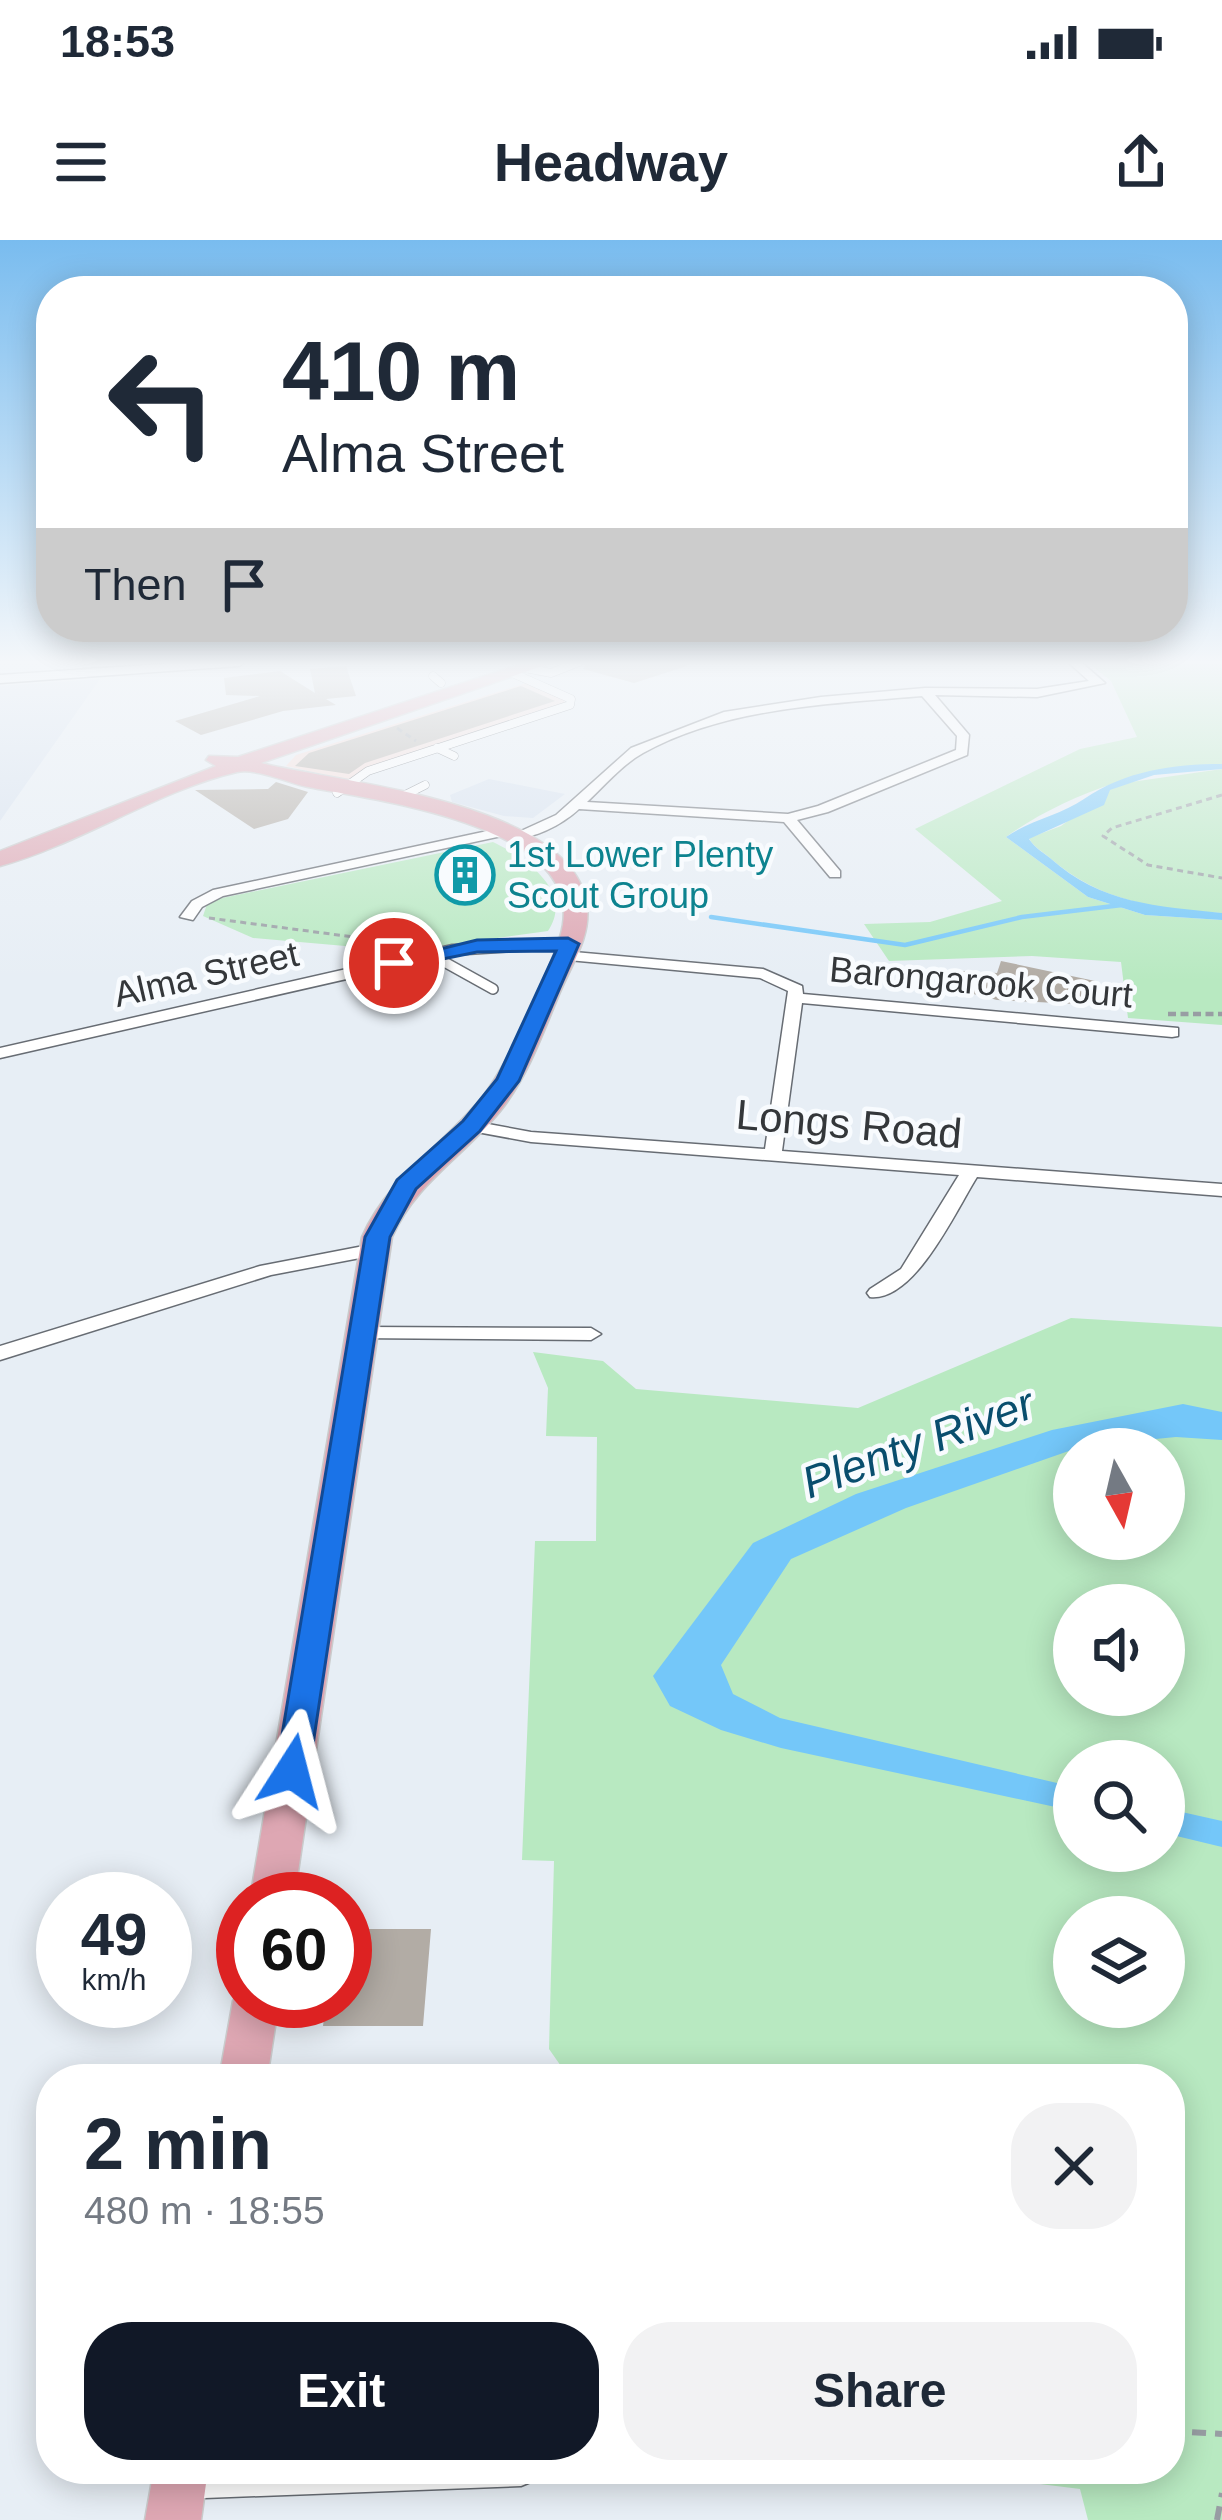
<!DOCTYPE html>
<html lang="en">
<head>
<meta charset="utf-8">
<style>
	:root { --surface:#fff; --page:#f2f2f3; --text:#1f2937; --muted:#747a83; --accent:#111827 }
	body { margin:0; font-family:Helvetica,sans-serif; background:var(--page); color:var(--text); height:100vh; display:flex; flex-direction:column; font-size:45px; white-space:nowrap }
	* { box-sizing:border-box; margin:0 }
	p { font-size:39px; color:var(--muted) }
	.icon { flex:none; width:66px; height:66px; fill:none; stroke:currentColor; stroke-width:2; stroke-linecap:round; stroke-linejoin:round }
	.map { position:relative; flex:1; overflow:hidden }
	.panel { position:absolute; left:36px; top:1824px; width:1149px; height:420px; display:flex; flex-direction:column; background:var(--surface); border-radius:48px; box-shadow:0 6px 30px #0003 }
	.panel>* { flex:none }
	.banner { position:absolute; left:36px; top:36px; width:1152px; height:366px; border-radius:48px; box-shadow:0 6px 30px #0003; background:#fff; color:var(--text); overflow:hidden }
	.needle { width:78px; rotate:172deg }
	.controls { position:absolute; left:1053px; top:1188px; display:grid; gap:24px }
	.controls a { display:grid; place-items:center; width:132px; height:132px; border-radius:50%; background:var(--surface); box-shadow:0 6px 30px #0003; font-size:60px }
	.speed { position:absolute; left:36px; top:1632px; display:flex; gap:24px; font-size:60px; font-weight:700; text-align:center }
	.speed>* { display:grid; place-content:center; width:156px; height:156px; border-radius:50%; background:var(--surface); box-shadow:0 6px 30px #0003; line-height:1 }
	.speed small { font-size:30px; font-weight:400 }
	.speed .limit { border:18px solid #d22; background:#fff; color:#111 }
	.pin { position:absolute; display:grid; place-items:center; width:102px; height:102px; color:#fff; margin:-51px; border:6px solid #fff; border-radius:50%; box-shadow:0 3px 12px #0007 }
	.me { position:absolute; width:132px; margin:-66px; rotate:9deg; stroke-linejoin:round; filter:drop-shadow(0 0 9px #0008) }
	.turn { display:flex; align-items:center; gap:42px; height:252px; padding:0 48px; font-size:54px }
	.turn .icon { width:156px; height:156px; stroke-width:2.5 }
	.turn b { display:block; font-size:84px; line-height:102px }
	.then { display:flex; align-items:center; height:114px; padding:0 48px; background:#0003; gap:24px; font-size:45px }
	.round { display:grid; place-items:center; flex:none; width:126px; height:126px; border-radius:48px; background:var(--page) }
	.summary { display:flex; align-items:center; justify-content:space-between; height:204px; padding:0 48px }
	h1 { font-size:72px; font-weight:800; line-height:90px }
	.button { display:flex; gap:24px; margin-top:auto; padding:24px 48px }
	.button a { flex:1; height:138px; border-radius:48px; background:var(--accent); color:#fff; font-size:48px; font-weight:800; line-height:138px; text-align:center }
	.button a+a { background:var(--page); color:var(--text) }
	.status { display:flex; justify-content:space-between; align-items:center; height:84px; padding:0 60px; background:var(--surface); direction:ltr }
	.status svg { height:33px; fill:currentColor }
	header { display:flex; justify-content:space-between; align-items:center; height:156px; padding:0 48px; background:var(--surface); font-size:54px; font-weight:800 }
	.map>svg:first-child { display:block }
	.commercial { fill:#f7dcd7 }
	.built { fill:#d6e1ef }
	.green { fill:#b8e9c1; fill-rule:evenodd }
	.water { fill:#74c7f9 }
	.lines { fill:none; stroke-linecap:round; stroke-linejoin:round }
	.stream { stroke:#74c7f9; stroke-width:4.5 }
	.building { fill:#b2aca5 }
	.lane-far1-casing { stroke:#676c73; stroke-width:9 }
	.lane-casing { stroke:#676c73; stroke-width:12 }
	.street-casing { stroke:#676c73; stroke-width:3 }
	.primary-casing { stroke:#cacbcc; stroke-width:3 }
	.path-far2 { stroke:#989da3; stroke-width:3; stroke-dasharray:6 4.5; stroke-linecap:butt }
	.path-far1 { stroke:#989da3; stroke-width:4.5; stroke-dasharray:8 4.5; stroke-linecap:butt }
	.path { stroke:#989da3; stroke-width:6; stroke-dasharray:14 9; stroke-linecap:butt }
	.lane-far1 { stroke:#fff; stroke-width:8 }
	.lane { stroke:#fff; stroke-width:9 }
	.street { fill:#fff; fill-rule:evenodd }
	.primary { fill:#dea7b3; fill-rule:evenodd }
	.route { fill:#1a73e8; stroke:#114b97; stroke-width:3 }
	.labels { text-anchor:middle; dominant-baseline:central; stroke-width:9; stroke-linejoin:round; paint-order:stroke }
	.far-culture-label { font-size:36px; fill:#0d838f; stroke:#f8fbfe; text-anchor:start }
	.far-street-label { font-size:36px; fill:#34373a; stroke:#f8fbfe }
	.street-label { font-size:42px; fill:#34373a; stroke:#f8fbfe }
	.water-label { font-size:45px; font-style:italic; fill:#094e6e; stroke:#f8fbfe }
</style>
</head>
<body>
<div class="status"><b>18:53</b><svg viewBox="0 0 49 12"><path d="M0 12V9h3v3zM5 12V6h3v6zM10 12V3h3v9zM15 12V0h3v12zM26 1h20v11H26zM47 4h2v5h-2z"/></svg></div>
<header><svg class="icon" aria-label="menu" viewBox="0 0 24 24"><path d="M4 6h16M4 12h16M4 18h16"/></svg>Headway<svg class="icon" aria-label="share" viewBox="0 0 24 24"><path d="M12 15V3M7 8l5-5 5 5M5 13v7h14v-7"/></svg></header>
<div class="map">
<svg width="1222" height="2280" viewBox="0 0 1222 2280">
	<rect width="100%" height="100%" fill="#e7eef5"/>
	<path class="commercial" d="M 526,443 L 565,460 L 564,464 L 366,528 L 349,540 L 286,526 L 296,515 Z"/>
	<path class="built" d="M 100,439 L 0,581 L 0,446 Z
		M 489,539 L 565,554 L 533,578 L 504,576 L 452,562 L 450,555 Z"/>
	<path class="green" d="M 1087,422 L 1222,422 L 1222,524 C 1149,526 1066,554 1006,597 L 1088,657 L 1145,675 L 1222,680 L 1222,785 L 1128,778 L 1121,722 L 1032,716 L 889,721 L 864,684 L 930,682 L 1002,661 L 915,589 L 1080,509 L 1137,497 L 1111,441 Z
		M 1222,529 L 1222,673 C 1157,669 1100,662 1050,618 C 1041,610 1034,608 1029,598 L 1061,586 L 1109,550 L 1131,542 Z
		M 493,602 C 524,617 575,651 548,691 L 402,711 L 253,698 L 203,676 L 207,664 L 222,658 Z
		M 1071,1078 L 1222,1087 L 1222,2280 L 1088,2280 L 1080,2249 L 920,2229 L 1170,2229 L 1170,1839 L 570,1839 L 549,1809 L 554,1621 L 522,1620 L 535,1301 L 596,1301 L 597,1197 L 546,1196 L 548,1148 L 533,1112 L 603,1121 L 636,1149 L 858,1168 ZM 1074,1209 L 1164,1209 L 1164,1299 L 1074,1299 ZM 1074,1365 L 1164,1365 L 1164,1455 L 1074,1455 ZM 1074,1521 L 1164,1521 L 1164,1611 L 1074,1611 ZM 1074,1677 L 1164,1677 L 1164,1767 L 1074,1767 Z"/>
	<path class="water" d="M 1222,524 L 1222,529 L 1154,535 L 1110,550 L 1104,565 L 1029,599 C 1035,608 1041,611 1050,618 C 1101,664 1157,666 1222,673 L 1222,680 L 1145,675 L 1088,657 L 1006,597 C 1030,580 1061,575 1084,559 C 1125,531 1172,524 1222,524 Z
		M 1183,1164 L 1222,1172 L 1222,1200 L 1176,1197 L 1083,1206 L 906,1268 L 791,1319 L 721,1425 L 733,1454 L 780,1478 L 1074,1547 L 1074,1571 L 781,1508 L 721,1490 L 670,1466 L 653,1436 L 753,1303 L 856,1254 L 1052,1190 Z
		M 1164,1568 L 1222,1581 L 1222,1607 L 1164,1593 Z"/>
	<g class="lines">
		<path class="stream" d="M 711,677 L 905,705 L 1022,677 L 1122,665"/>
	</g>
	<path class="building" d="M 587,422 L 686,422 L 687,426 L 634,443 L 583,429 Z
		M 346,426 L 356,456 L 326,459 L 336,465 L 283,471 L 201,495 L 175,481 L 260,456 L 226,455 L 224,438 L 280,431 L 315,453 L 310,429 Z
		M 521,446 L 555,461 L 365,523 L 349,534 L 295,526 L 309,513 Z
		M 276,542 L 308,552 L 288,579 L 254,589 L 195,550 L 268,549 Z
		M 1001,721 L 1095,741 L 1098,765 L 997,760 L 962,751 L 963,731 L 997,733 Z
		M 345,1689 L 431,1689 L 423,1786 L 323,1786 L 326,1761 L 345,1761 Z"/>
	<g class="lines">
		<defs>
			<path id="lane-far1" d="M 525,428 L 551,433 L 579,422
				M 433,436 L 441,443
				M 437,508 L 454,516
				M 337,553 L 368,531 L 570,465 L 571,459 L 510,432
				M 401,557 L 425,545"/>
			<path id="lane" d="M 430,714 L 493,749"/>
			<path id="street" d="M 192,422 L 245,422 L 239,426 L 0,443 L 0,435 Z
				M 1068,422 L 1081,422 L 1105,443 L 1037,457 L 935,455 L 969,495 L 967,515 L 828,572 L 797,580 L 840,631 L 840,637 L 830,637 L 784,582 L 579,569 C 563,584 529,603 510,596 L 556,575 L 631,508 L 724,472 L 821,457 L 925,448 L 1037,449 L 1089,441 ZM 922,456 L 957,496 L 956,510 L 818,566 L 788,574 L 587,562 C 604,546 623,524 643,513 C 726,467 830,464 922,456 Z
				M 506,587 L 511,588 L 511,594 L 223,656 L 202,667 L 193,680 L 180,677 L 192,661 L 213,650 Z
				M 569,699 L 574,701 L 574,707 L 452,715 L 0,818 L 0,808 L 452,705 Z
				M 563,711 L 763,729 L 802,746 L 803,754 L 1178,788 L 1178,796 L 1172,797 L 802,763 L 782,911 L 1222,944 L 1222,956 L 977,937 C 956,970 915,1062 870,1057 L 867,1053 L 870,1049 L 901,1029 L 959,935 L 531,902 L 466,890 L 463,886 L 472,881 L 531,892 L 765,909 L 788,751 L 760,738 L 558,719 L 558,713 Z
				M 374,1004 L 381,1006 L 384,1010 L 381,1014 L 271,1035 L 0,1120 L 0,1106 L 260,1026 Z
				M 362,1087 L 591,1088 L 601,1094 L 591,1100 L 355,1098 L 352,1093 Z
				M 166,2229 L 538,2229 L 533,2241 L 521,2246 L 179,2259 L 167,2253 L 161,2241 Z"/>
			<path id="primary" d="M 527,422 L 554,422 L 261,523 C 340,543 575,562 587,666 C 591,697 571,725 560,752 C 543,792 530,831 504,866 C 468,914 416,941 392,997 L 294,1659 L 250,1659 L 362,997 C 388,938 440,908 480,860 C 508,826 546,740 560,697 C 595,586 378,561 308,547 C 288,543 257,528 237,532 C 161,549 78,605 0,626 L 0,611 L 216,526 L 206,520 L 209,516 L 238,517 Z
				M 243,1746 L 243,1761 L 279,1761 L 267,1839 L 219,1839 L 233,1761 Z
				M 154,2229 L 208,2229 L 201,2280 L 145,2280 Z"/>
		</defs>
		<use href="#lane-far1" class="lane-far1-casing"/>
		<use href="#lane" class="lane-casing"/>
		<use href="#street" class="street-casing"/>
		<use href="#primary" class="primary-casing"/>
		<path class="path-far2" d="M 397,488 L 416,501
			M 1222,555 L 1112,588 L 1103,596 L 1148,625 L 1222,638
			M 209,678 L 399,703"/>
		<path class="path-far1" d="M 1168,774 L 1222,774"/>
		<path class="path" d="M 1170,2198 L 1189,2192 L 1222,2194
			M 1217,2280 L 1222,2253"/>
		<use href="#lane-far1" class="lane-far1"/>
		<use href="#lane" class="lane"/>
		<use href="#street" class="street"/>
		<use href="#primary" class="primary"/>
	</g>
	<linearGradient id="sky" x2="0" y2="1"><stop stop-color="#79bcef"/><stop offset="0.57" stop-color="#f4f7fa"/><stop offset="1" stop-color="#f4f7fa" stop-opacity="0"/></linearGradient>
	<rect width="1222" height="741" fill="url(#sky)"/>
	<path class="route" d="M 568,698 L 579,704 L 519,841 L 480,891 L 416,949 L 390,997 L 309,1531 L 304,1540 L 281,1540 L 276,1531 L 365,997 L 397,940 L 463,881 L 497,839 L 556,711 L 477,712 L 394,729 L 383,723 L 477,700 Z"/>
	<defs>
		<symbol id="building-ring" viewBox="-11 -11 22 22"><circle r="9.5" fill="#f8fbfe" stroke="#0f9aa8" stroke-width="1.5"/><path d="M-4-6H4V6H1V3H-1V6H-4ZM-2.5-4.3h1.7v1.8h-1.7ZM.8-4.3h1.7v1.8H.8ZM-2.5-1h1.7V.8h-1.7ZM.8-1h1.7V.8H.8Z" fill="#0f9aa8"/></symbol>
	</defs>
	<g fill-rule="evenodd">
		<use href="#building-ring" x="432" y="602" width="66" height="66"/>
	</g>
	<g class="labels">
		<g class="far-culture-label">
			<text x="507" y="614">1st Lower Plenty<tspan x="507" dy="41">Scout Group</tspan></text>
		</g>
		<g class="far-street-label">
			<text transform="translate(206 734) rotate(-13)">Alma Street</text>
			<text transform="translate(981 742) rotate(5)">Barongarook Court</text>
		</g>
		<g class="street-label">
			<text transform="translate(849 884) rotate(5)">Longs Road</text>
		</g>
		<g class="water-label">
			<text transform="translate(918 1203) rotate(-20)">Plenty River</text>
		</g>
	</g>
</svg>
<div class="controls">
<a><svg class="needle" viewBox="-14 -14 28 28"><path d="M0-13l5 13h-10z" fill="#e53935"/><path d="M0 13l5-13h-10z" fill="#747a83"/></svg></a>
<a><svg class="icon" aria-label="sound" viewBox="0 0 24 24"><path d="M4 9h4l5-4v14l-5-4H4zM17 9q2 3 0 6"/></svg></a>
<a><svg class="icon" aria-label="search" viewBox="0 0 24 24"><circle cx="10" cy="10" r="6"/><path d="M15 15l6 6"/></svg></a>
<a><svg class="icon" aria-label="layers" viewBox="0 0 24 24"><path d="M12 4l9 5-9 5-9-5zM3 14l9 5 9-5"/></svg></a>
</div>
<div class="speed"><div>49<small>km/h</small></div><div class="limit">60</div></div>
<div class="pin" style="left:394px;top:723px;background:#d93025"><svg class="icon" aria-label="arrive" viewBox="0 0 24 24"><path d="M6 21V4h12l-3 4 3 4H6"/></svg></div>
<svg class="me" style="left:292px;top:1531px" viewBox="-20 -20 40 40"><path d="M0-17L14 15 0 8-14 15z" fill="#1a73e8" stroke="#fff" stroke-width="4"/></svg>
<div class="banner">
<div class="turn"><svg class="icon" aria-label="left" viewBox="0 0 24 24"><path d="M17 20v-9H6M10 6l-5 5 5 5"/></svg><div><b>410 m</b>Alma Street</div></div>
<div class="then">Then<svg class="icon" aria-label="arrive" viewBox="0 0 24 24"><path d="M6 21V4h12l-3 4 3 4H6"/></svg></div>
</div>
<section class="panel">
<div class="summary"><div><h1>2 min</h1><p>480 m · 18:55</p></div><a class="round"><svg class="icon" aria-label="close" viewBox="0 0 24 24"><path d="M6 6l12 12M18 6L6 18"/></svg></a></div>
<div class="button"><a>Exit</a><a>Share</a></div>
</section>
</div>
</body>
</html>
